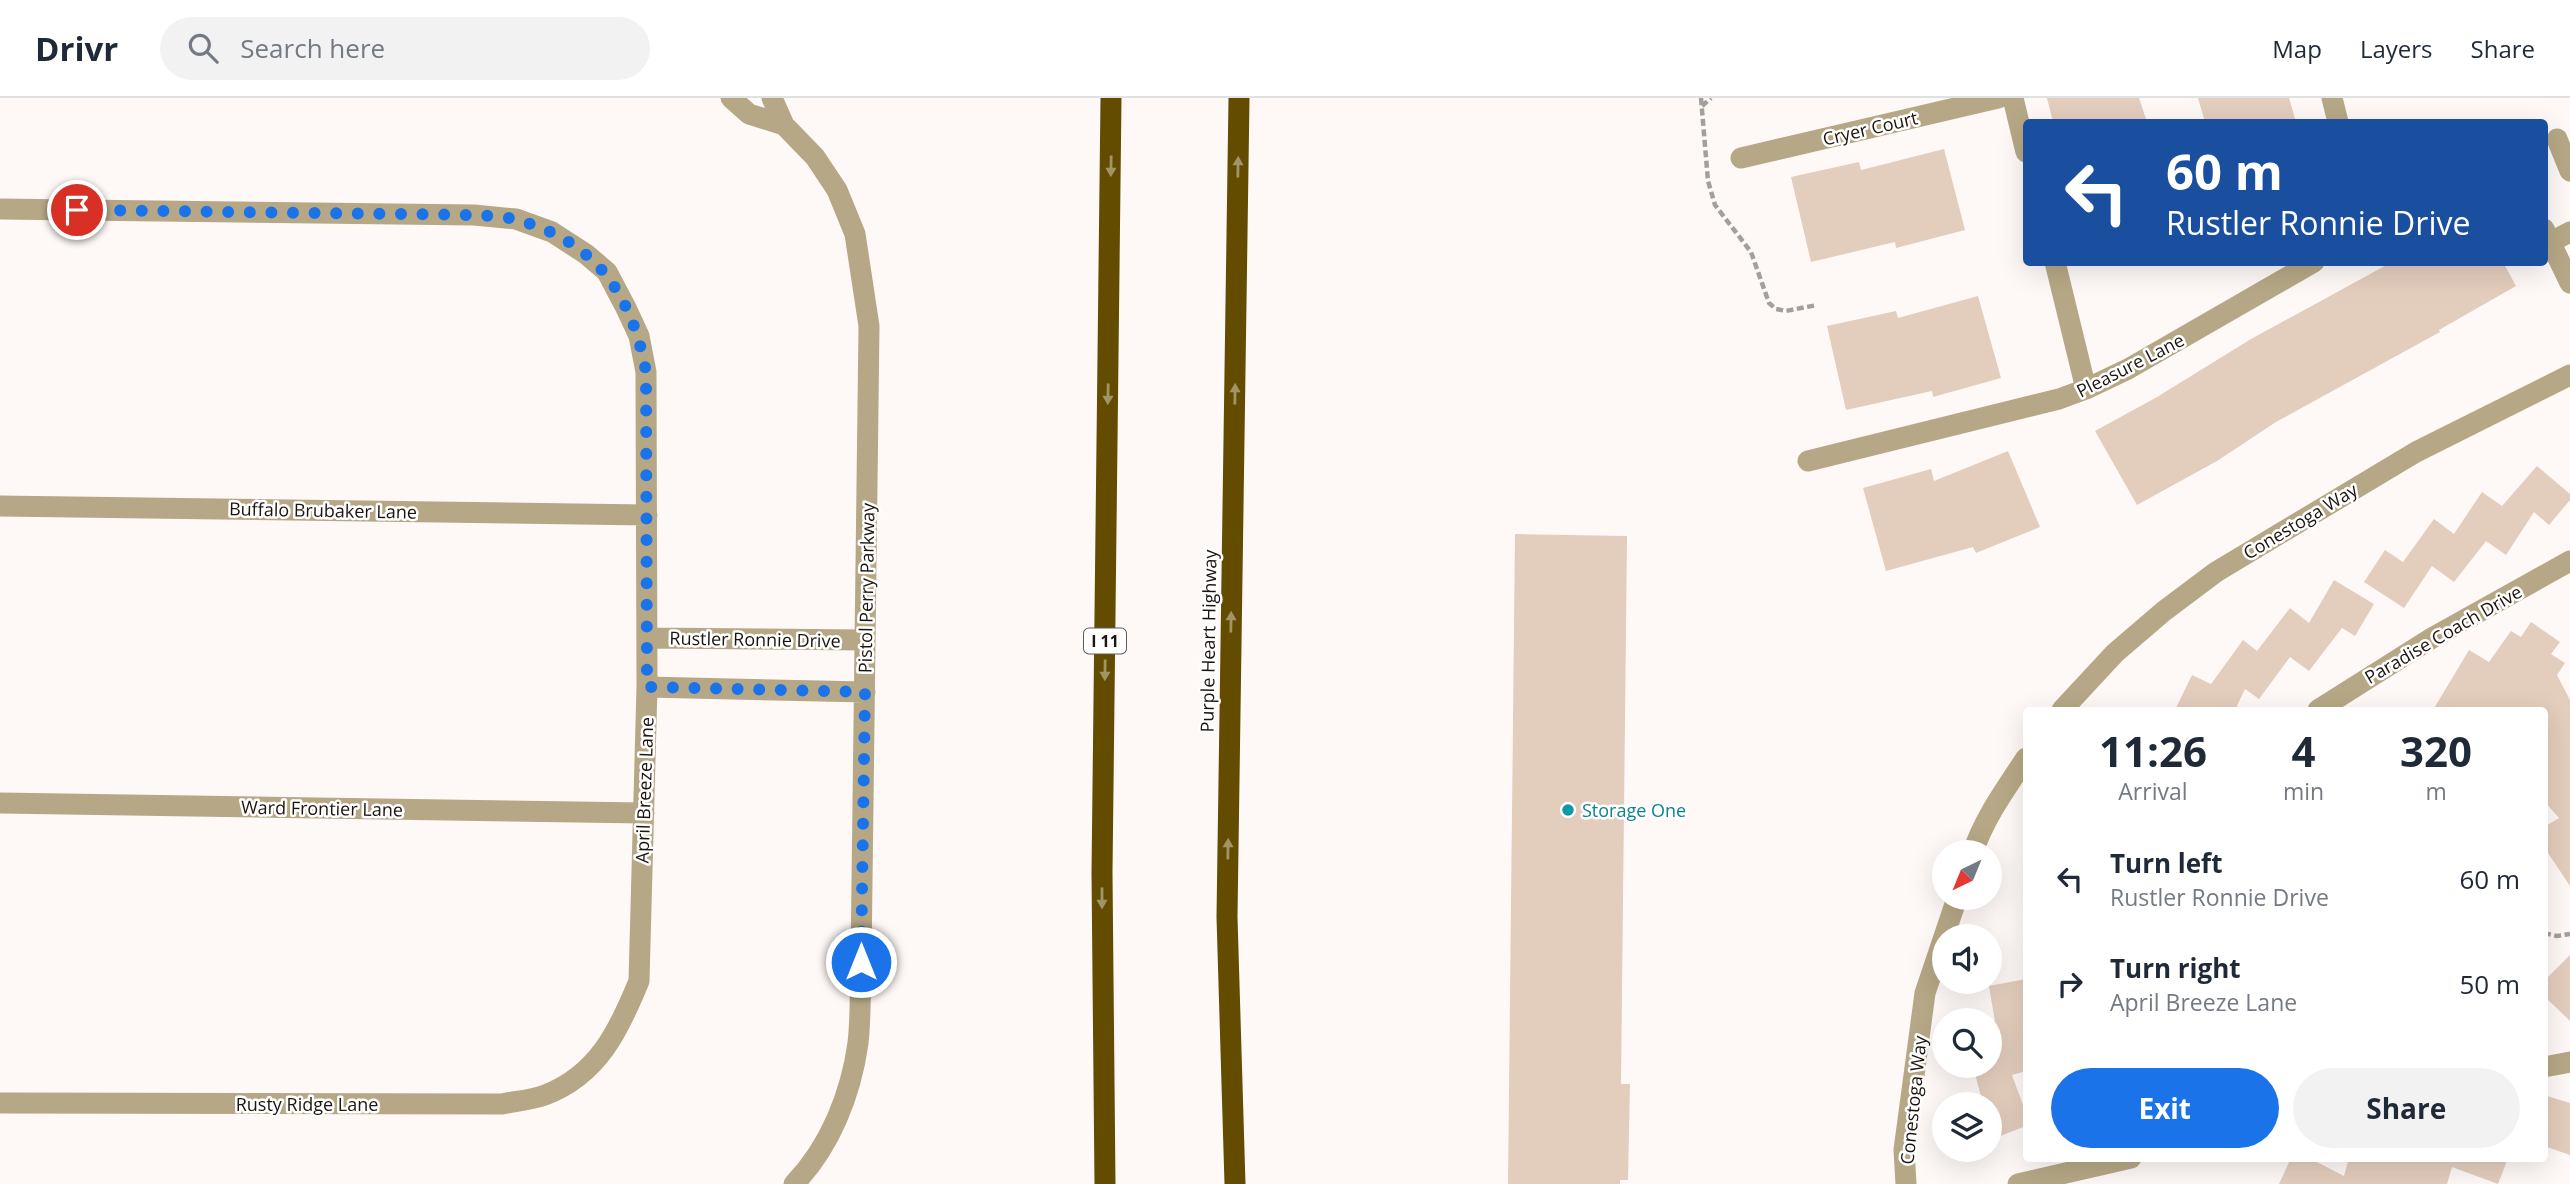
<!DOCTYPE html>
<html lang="en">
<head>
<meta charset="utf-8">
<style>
	:root { --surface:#fff; --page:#f2f2f3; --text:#1f2937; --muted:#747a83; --line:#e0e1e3; --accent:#1a73e8 }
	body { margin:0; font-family:"Open Sans",sans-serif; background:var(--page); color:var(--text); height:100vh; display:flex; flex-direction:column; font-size:26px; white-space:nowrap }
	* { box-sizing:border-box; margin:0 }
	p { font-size:23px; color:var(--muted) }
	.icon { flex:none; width:38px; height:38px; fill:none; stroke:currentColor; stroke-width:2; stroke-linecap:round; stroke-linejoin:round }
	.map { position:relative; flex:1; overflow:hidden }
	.details { position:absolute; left:2023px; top:609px; width:525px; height:455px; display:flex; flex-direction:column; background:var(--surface); border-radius:7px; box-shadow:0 7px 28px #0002 }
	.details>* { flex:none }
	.top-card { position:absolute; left:2023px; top:21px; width:525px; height:147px; border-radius:7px; box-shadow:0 7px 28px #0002; background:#1a4fa0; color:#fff; overflow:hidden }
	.needle { width:46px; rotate:223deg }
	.fabs { position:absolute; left:1932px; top:742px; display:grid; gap:14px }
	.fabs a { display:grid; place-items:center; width:70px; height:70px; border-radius:50%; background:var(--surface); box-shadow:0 7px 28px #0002; font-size:35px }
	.pin { position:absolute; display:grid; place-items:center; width:60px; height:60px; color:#fff; margin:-30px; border:4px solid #fff; border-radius:50%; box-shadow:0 2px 7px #0007 }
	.me { position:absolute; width:77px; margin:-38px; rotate:0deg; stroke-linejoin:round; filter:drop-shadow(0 0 5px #0008) }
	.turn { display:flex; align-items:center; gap:24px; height:147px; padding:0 28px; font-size:32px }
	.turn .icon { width:91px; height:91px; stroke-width:2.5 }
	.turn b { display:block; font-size:49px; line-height:60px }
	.eta { display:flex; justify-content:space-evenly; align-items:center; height:119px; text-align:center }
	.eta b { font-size:42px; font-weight:700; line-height:49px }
	.primary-button { display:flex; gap:14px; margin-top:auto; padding:14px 28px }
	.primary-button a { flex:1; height:80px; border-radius:42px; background:var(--accent); color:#fff; font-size:28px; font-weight:700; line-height:80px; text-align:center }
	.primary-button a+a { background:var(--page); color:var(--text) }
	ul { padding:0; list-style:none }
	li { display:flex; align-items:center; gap:21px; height:105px; padding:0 28px }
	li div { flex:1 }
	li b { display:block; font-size:26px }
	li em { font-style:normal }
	header { display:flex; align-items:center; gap:42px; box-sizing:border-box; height:98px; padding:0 35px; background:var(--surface); border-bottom:2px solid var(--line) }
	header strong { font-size:33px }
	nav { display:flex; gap:38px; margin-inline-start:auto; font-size:24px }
	.search { width:490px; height:63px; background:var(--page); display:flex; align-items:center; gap:18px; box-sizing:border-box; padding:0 24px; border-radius:38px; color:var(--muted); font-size:26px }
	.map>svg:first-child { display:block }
	.building { fill:#e3cdbd }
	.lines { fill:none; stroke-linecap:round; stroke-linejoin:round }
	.path { stroke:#a59f9b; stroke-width:4.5; stroke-dasharray:7 3.5; stroke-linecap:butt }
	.minor { stroke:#b6a886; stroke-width:21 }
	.highway { stroke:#634c00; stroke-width:21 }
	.oneway { fill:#a19466 }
	.route { stroke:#1a73e8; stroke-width:12; stroke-dasharray:0 21.6 }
	.culture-dot { fill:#0f9aa8; stroke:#fff; stroke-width:2.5 }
	.labels { text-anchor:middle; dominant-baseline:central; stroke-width:5; stroke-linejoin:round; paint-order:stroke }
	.shield { fill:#fff; stroke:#605a57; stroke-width:2 }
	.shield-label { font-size:16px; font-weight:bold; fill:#1c140f }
	.street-label { font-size:18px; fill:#1c140f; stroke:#fff }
	.culture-label { font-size:18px; fill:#0d838f; stroke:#fff; text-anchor:start }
</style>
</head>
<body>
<header>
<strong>Drivr</strong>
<div class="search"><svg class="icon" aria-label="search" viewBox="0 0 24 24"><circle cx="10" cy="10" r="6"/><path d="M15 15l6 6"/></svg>Search here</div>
<nav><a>Map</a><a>Layers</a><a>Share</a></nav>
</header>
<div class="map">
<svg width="2570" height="1086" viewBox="0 0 2570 1086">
	<rect width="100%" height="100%" fill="#fef9f6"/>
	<path class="building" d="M 2047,0 L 2139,0 L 2147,24 L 2053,24 Z
		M 2198,0 L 2289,0 L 2296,24 L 2205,24 Z
		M 1944,51 L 1965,132 L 1896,150 L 1895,144 L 1811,164 L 1791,79 L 1859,64 L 1861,72 Z
		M 2392,164 L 2503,164 L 2516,188 L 2439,232 L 2440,234 L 2276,324 L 2217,363 L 2137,407 L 2095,333 L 2157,299 L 2251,241 Z
		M 1978,198 L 2001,280 L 1933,299 L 1932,293 L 1846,312 L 1827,228 L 1896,213 L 1898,220 Z
		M 2008,353 L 2040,429 L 1976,455 L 1973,449 L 1886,473 L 1863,390 L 1931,371 L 1934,383 Z
		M 2537,368 L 2570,396 L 2570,402 L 2549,427 L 2534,414 L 2506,457 L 2486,443 L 2454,484 L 2432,468 L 2404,510 L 2364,484 L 2385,452 L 2403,464 L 2434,421 L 2454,436 L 2482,394 L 2502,408 Z
		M 1515,436 L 1627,438 L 1621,986 L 1630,986 L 1628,1082 L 1620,1082 L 1620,1086 L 1508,1086 Z
		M 2334,482 L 2374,506 L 2355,538 L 2342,530 L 2309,573 L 2290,559 L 2259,601 L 2245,591 L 2235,612 L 2175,612 L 2192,577 L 2211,586 L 2243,542 L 2257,553 L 2290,510 L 2309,525 Z
		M 2531,524 L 2560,544 L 2551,556 L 2565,565 L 2557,577 L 2570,602 L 2570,788 L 2544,749 L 2544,729 L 2559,720 L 2544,703 L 2544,612 L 2433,612 L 2469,552 L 2489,564 L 2511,533 L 2521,539 Z
		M 2570,857 L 2570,923 L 2544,898 L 2544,883 Z
		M 2026,881 L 2026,973 L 2012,977 L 2026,1015 L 2026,1028 L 1990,1042 L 1990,1006 L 1983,1006 L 1973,968 L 1990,968 L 1990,944 L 1998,942 L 1989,888 Z
		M 2544,997 L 2570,1005 L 2570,1057 L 2544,1048 Z
		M 2291,1060 L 2309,1060 L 2344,1078 L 2349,1060 L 2508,1060 L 2498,1086 L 2452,1069 L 2447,1086 L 2279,1086 Z"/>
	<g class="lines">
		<path class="path" d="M 1701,0 L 1708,83 L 1715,107 L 1751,154 L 1769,205 L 1776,211 L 1786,213 L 1817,207
			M 1702,8 L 1711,0
			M 2544,835 L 2557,838 L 2570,836"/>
		<path class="minor" d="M 731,0 L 749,16 L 784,27
			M 772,0 L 784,27 L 815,59 L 837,92 L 855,136 L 869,228 L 861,864 C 860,890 861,919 858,945 C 851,996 830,1049 794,1086
			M 2013,0 L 2026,54
			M 2332,0 L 2338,24
			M 2557,41 L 2570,73
			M 1741,60 L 1998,0
			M 0,111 L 474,117 L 516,121 L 552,134 L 586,156 L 607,174 L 626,210 L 639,238 L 646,274 L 647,589 L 639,883 C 619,932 598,977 545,997 C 532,1002 516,1003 502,1006 L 0,1005
			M 2544,131 L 2570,185
			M 2551,144 L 2570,134
			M 2055,164 L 2086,291
			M 1808,363 L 2059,301 L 2086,291 L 2128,271 L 2314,164
			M 0,408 L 647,417
			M 647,540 L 864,542
			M 647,589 L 865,594
			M 2062,612 L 2115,555 L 2164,513 L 2216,474 L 2416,354 L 2570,277
			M 2318,612 L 2432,540 L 2570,463
			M 0,705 L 644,715
			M 1973,754 C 1984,720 2007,689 2026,660
			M 2544,969 L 2570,964
			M 1906,1086 L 1904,1052 L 1925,895 L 1957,800
			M 2018,1086 L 2131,1060"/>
		<path class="highway" d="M 1105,1086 L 1102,775 L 1111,0
			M 1235,1086 L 1227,819 L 1239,0"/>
	</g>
	<defs><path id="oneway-solid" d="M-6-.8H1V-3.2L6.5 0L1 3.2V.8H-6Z" transform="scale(1.75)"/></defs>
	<g class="oneway">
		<use href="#oneway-solid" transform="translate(1111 68) rotate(91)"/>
		<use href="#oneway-solid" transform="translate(1238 69) rotate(-89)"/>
		<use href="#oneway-solid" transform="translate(1108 296) rotate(91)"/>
		<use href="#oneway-solid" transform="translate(1235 296) rotate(-89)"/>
		<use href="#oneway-solid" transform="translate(1231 524) rotate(-89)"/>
		<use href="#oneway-solid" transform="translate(1105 572) rotate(91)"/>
		<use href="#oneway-solid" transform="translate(1228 751) rotate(-89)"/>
		<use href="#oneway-solid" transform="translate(1102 800) rotate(90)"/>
	</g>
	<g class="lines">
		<path class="route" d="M 77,112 L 474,117 C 488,118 504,118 517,122 C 596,143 632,197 646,274 L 647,589 L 865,594 L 861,864"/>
	</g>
	<circle class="culture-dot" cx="1568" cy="712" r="7"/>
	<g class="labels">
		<rect class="shield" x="1084" y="530.5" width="42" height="25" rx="5"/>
		<g class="shield-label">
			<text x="1105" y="543">I 11</text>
		</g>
		<g class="street-label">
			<text transform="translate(1870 30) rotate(-13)">Cryer Court</text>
			<text transform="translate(2130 267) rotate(-27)">Pleasure Lane</text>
			<text transform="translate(323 412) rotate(1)">Buffalo Brubaker Lane</text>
			<text transform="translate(2300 423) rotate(-31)">Conestoga Way</text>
			<text transform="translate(866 490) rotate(-89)">Pistol Perry Parkway</text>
			<text transform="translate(2443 536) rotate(-30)">Paradise Coach Drive</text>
			<text transform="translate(755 541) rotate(1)">Rustler Ronnie Drive</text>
			<text transform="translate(1208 543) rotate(-89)">Purple Heart Highway</text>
			<text transform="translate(644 692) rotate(-88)">April Breeze Lane</text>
			<text transform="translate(322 710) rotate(1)">Ward Frontier Lane</text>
			<text transform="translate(1913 1002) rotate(-84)">Conestoga Way</text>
			<text x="307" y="1006">Rusty Ridge Lane</text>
		</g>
		<g class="culture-label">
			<text x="1582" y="712">Storage One</text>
		</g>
	</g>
</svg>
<div class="fabs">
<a><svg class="needle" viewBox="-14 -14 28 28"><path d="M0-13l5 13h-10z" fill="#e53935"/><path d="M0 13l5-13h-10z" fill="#747a83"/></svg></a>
<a><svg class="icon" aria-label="sound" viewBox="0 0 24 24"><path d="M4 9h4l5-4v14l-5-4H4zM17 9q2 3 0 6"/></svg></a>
<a><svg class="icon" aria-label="search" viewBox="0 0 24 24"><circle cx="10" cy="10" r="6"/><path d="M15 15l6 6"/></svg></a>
<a><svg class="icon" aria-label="layers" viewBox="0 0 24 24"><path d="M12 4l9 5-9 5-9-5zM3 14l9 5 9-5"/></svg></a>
</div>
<div class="pin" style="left:77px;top:112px;background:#d93025"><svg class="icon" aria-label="arrive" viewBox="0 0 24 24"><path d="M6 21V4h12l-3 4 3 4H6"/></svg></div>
<svg class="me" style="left:861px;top:864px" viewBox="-20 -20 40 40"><circle r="17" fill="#1a73e8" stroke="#fff" stroke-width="3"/><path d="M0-11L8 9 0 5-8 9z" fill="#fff"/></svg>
<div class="top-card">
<div class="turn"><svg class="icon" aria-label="left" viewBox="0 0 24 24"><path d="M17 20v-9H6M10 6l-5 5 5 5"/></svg><div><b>60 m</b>Rustler Ronnie Drive</div></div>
</div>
<section class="details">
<div class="eta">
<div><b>11:26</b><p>Arrival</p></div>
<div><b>4</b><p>min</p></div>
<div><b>320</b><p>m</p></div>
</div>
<ul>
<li><svg class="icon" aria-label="left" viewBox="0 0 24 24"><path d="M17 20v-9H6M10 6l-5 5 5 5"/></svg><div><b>Turn left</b><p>Rustler Ronnie Drive</p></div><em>60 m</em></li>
<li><svg class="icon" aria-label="right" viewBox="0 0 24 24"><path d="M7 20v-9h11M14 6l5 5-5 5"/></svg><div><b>Turn right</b><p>April Breeze Lane</p></div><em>50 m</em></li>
</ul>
<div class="primary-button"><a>Exit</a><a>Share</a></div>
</section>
</div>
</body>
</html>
